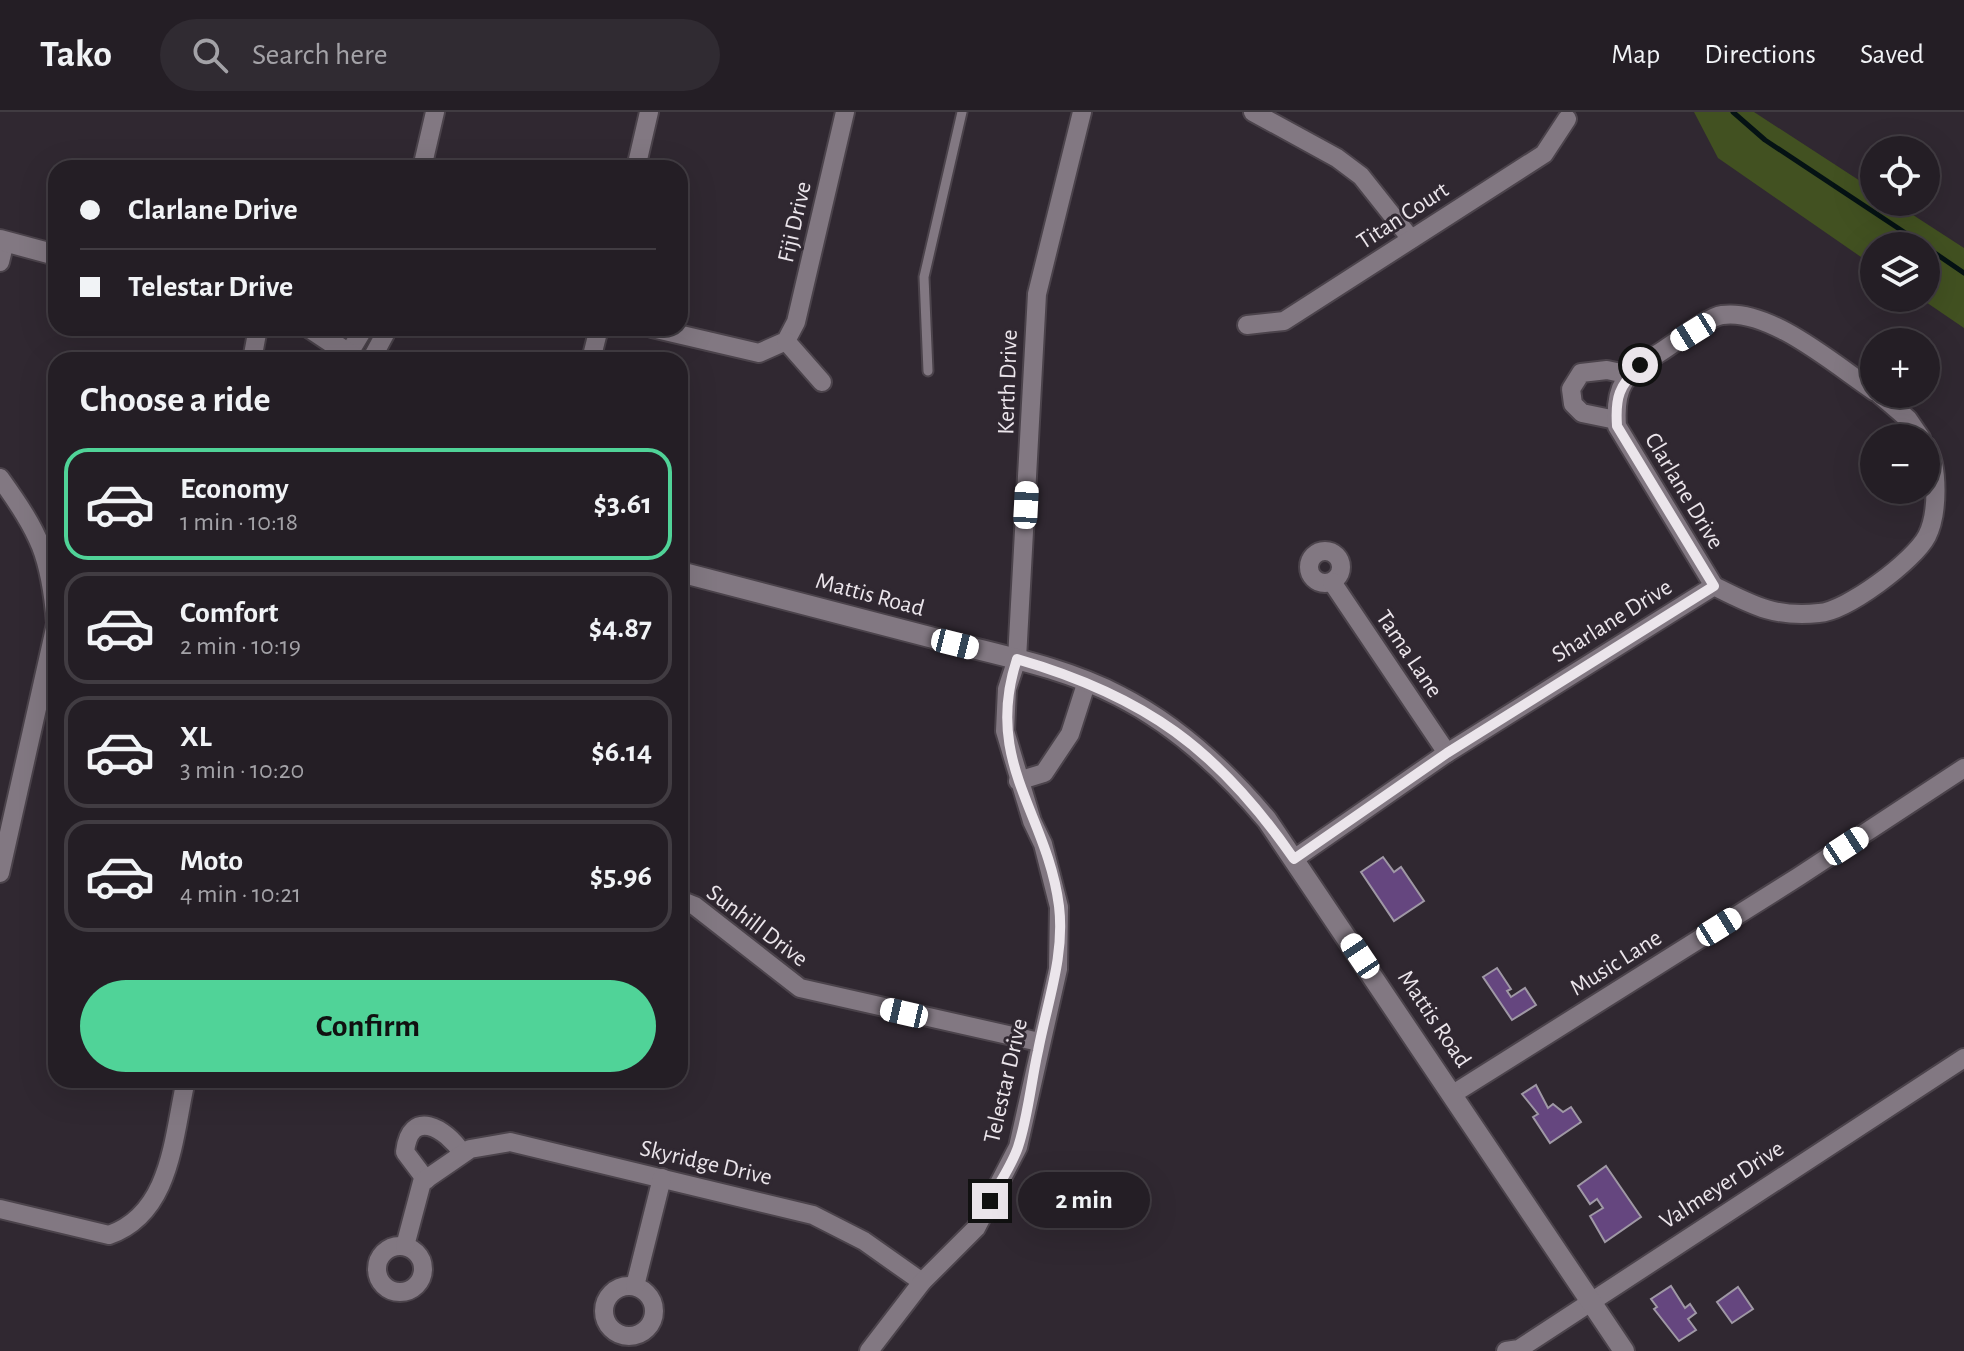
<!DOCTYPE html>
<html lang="en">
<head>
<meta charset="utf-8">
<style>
  :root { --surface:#241e25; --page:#302b32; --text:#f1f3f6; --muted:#a3a2a7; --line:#413c42; --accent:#50d398 }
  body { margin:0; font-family:"Alegreya Sans",sans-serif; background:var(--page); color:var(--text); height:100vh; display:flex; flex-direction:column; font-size:30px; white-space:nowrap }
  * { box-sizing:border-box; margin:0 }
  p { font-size:26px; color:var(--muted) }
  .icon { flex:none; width:44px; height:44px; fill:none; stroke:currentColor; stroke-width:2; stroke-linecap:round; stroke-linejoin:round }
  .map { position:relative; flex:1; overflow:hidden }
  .side { position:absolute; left:48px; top:240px; width:640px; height:736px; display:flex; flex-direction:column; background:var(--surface); border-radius:24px; box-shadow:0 8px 32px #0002,0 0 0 2px var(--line) }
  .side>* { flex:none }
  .guide { position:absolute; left:48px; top:48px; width:640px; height:176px; border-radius:24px; box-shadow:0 8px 32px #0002,0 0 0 2px var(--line); display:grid; align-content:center; height:176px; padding:0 32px; background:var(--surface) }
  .buttons { position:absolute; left:1860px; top:24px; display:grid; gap:16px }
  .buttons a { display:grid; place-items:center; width:80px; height:80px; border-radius:50%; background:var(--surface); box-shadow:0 8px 32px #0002,0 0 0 2px var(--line); font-size:40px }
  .end { position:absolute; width:36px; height:36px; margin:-18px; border:10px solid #ebe5eb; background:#111; box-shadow:0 0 0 4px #111 }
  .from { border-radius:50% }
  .bubble { position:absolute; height:56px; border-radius:28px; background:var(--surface); box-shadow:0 8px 32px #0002,0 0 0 2px var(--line); font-size:26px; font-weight:600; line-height:56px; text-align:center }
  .car { position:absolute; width:24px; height:48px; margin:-24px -12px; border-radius:10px; box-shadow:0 0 6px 2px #0007; background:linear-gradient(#fff 24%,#345 0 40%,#fff 0 76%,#345 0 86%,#fff 0) }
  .guide b { display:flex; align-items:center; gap:28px; height:76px; font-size:30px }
  .guide b+b { border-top:2px solid var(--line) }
  .guide i { width:20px; height:20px; background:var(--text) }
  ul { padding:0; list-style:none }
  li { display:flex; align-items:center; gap:24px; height:112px; margin:0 16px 12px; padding:0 16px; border:4px solid var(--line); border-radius:24px }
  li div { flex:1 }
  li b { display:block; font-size:30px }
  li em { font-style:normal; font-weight:600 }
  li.on { border-color:var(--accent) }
  li>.icon { width:72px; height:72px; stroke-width:1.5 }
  h2 { padding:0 32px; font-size:36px; line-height:96px }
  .button { display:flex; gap:16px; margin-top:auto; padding:16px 32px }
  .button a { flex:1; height:92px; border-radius:48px; background:var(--accent); color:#111; font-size:32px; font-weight:600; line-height:92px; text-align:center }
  header { display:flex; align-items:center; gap:48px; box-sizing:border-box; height:112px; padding:0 40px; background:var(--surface); border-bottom:2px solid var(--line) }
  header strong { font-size:38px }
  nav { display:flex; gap:44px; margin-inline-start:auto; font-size:28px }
  .search { width:560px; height:72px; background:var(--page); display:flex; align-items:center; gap:20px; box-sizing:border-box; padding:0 28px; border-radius:44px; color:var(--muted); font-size:30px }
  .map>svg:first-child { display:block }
  .green { fill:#425121 }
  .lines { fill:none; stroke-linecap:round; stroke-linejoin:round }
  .stream { stroke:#051214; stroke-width:5 }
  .building { fill:#65467f; stroke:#9f98a5; stroke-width:2 }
  .lane-casing { stroke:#4b434b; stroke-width:13 }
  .street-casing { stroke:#4b434b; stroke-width:22 }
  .secondary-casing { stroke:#4b434b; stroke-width:24 }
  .lane { stroke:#827882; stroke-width:9 }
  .street { stroke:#827882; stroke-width:18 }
  .secondary { stroke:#827882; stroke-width:20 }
  .route { stroke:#ebe5eb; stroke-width:10 }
  .labels { text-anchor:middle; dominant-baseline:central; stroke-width:6; stroke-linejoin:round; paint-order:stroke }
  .street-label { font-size:24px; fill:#ebe5eb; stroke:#302831 }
</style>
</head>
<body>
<header>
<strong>Tako</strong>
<div class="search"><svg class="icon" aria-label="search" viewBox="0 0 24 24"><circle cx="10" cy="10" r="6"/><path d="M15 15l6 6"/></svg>Search here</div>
<nav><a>Map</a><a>Directions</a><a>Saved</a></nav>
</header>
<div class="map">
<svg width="1964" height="1239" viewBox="0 0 1964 1239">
  <rect width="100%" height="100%" fill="#302831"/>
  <!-- green -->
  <path class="green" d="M1694,0h60l120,78v12h19l71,46v80l-44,-30h6v-52h-52v20l-156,-108z"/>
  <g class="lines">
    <!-- stream -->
    <g class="stream">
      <path d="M1733,0l32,28 160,106"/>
      <path d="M1926,135l38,26"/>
    </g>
  </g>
  <!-- building -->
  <g class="building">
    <path d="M1383,745l11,15 7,-5 23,34 -30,20 -33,-49z"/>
    <path d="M1497,856l14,21 -4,2 4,6 14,-9 11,17 -24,15 -29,-43z"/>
    <path d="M1536,973l12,23 5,-4 10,8 8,-5 10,15 -31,21 -17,-26 5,-3 -16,-20z"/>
    <path d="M1606,1054l35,51 -36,25 -15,-26 13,-8 -6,-9 -7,5 -12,-18z"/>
    <path d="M1671,1174l14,22 5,-4 6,9 -8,6 8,11 -17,11 -25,-32 3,-2 -6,-8z"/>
    <path d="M1738,1175l15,22 -21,14 -15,-21z"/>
  </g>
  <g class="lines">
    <defs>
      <path id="lane" d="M928,259l-4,-94 38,-165"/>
      <g id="street">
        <path d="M1253,0l84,46 24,18 50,63"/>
        <path d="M422,56l13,-56"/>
        <path d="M636,56l13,-56"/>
        <path d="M0,150l5,-21"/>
        <path d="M1247,213l37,-4 260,-167 23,-35"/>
        <path d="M652,216l107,25 27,-12 10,-19 49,-210"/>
        <path d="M786,229l36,41"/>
        <path d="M349,241l15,-25"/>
        <path d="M252,248l6,-32"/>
        <path d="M371,248l14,-26 -2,-6"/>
        <path d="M591,248l8,-32"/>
        <path d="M1879,282l29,25 13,19"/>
        <path d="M1616,308l-34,-7 -9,-9 -2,-15 10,-16 26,-3 23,5"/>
        <path d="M0,366c40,56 50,77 56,145"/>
        <circle cx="1325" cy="455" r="16"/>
        <path d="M1332,470l115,171"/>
        <path d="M1714,474l-97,-160c-3,-41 8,-52 42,-73 15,-9 48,-36 63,-38 48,-7 113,50 152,76"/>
        <path d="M1018,669l26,-8 26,-39 17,-53"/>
        <path d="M1294,747l153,-106 267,-167c38,19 61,32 105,27 28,-2 95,-52 108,-77 11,-22 12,-70 -1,-90"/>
        <path d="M0,761l56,-249"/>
        <path d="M680,788l15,6 105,82 239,54"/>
        <path d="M1453,982l345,-217 166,-109"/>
        <path d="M426,1068l-21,-28c5,-45 41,-24 57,1"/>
        <path d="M0,1097l109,26c63,-22 64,-99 77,-155"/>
        <circle cx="400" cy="1157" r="23"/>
        <path d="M405,1134l17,-64 48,-33 40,-7 303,73 51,26 58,41"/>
        <circle cx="629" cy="1199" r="25"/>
        <path d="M635,1174l27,-108"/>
        <path d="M869,1239l53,-69 54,-54 42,-81 40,-178 1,-62 -16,-63 -11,-23 -27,-90 2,-42 10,-30 20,-365 45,-182"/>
        <path d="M1506,1239l13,-2 445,-291"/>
      </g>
      <g id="secondary">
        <path d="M0,128l56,15"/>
        <path d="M310,216l48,32"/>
        <path d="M680,460c88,23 177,46 265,69 58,15 121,27 174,55 59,30 106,74 148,124l357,531"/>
      </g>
    </defs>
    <!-- lane casing -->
    <use href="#lane" class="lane-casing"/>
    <!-- street casing -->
    <use href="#street" class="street-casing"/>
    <!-- secondary casing -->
    <use href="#secondary" class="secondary-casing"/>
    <!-- lane -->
    <use href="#lane" class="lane"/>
    <!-- street -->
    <use href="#street" class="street"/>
    <!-- secondary -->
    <use href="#secondary" class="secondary"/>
  </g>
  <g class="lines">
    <!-- route -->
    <path class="route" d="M990,1089c9,-18 22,-36 28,-54 10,-30 13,-65 20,-96 9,-48 27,-95 21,-145 -12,-93 -76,-144 -42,-247 128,37 201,90 277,200l153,-106 267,-167 -97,-160c-2,-29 2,-40 23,-61"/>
  </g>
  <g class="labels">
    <!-- street labels -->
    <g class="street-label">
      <text transform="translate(1403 104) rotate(-33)">Titan Court</text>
      <text transform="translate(795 110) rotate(-77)">Fiji Drive</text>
      <text transform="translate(1008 270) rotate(-88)">Kerth Drive</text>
      <text transform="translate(1684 379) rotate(59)">Clarlane Drive</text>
      <text transform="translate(870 483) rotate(15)">Mattis Road</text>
      <text transform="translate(1612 509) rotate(-32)">Sharlane Drive</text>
      <text transform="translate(1409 542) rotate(56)">Tama Lane</text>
      <text transform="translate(757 814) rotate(37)">Sunhill Drive</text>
      <text transform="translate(1616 851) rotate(-32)">Music Lane</text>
      <text transform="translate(1434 907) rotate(56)">Mattis Road</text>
      <text transform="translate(1006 969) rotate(-77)">Telestar Drive</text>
      <text transform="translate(706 1051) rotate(13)">Skyridge Drive</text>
      <text transform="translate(1722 1073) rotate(-33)">Valmeyer Drive</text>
    </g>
  </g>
</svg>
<div class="buttons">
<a><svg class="icon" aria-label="locate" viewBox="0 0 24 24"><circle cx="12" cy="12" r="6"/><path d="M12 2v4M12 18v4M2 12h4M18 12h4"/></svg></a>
<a><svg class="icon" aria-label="layers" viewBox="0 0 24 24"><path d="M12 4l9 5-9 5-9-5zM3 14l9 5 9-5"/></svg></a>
<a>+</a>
<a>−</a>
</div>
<i class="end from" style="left:1640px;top:253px"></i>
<i class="end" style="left:990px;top:1089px"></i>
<div class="bubble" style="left:1018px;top:1060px;width:132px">2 min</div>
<i class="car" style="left:1693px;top:220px;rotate:238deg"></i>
<i class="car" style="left:1026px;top:393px;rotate:3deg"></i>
<i class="car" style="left:955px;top:532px;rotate:104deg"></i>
<i class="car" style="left:1846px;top:734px;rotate:57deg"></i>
<i class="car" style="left:1719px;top:815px;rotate:58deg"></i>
<i class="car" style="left:1360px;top:844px;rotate:326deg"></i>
<i class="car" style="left:904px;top:901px;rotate:283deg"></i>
<div class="guide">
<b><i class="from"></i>Clarlane Drive</b>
<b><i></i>Telestar Drive</b>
</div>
<section class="side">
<h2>Choose a ride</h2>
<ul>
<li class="on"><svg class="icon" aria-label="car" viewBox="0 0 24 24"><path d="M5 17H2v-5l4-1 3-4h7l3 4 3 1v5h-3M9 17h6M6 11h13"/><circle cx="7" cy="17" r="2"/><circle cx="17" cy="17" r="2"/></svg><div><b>Economy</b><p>1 min · 10:18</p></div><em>$3.61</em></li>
<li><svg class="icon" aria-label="car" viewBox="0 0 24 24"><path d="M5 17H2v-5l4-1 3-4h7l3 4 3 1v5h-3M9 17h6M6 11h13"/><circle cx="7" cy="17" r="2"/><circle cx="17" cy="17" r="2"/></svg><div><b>Comfort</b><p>2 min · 10:19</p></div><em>$4.87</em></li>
<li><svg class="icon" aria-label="car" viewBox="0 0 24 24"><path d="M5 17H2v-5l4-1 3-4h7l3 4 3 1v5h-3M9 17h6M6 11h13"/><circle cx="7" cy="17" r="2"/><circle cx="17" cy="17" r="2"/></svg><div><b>XL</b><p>3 min · 10:20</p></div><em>$6.14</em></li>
<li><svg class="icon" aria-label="car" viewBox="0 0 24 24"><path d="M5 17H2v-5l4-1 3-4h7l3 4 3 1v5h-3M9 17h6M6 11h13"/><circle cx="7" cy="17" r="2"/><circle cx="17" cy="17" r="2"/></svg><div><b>Moto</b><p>4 min · 10:21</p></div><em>$5.96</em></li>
</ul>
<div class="button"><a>Confirm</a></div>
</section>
</div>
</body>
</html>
